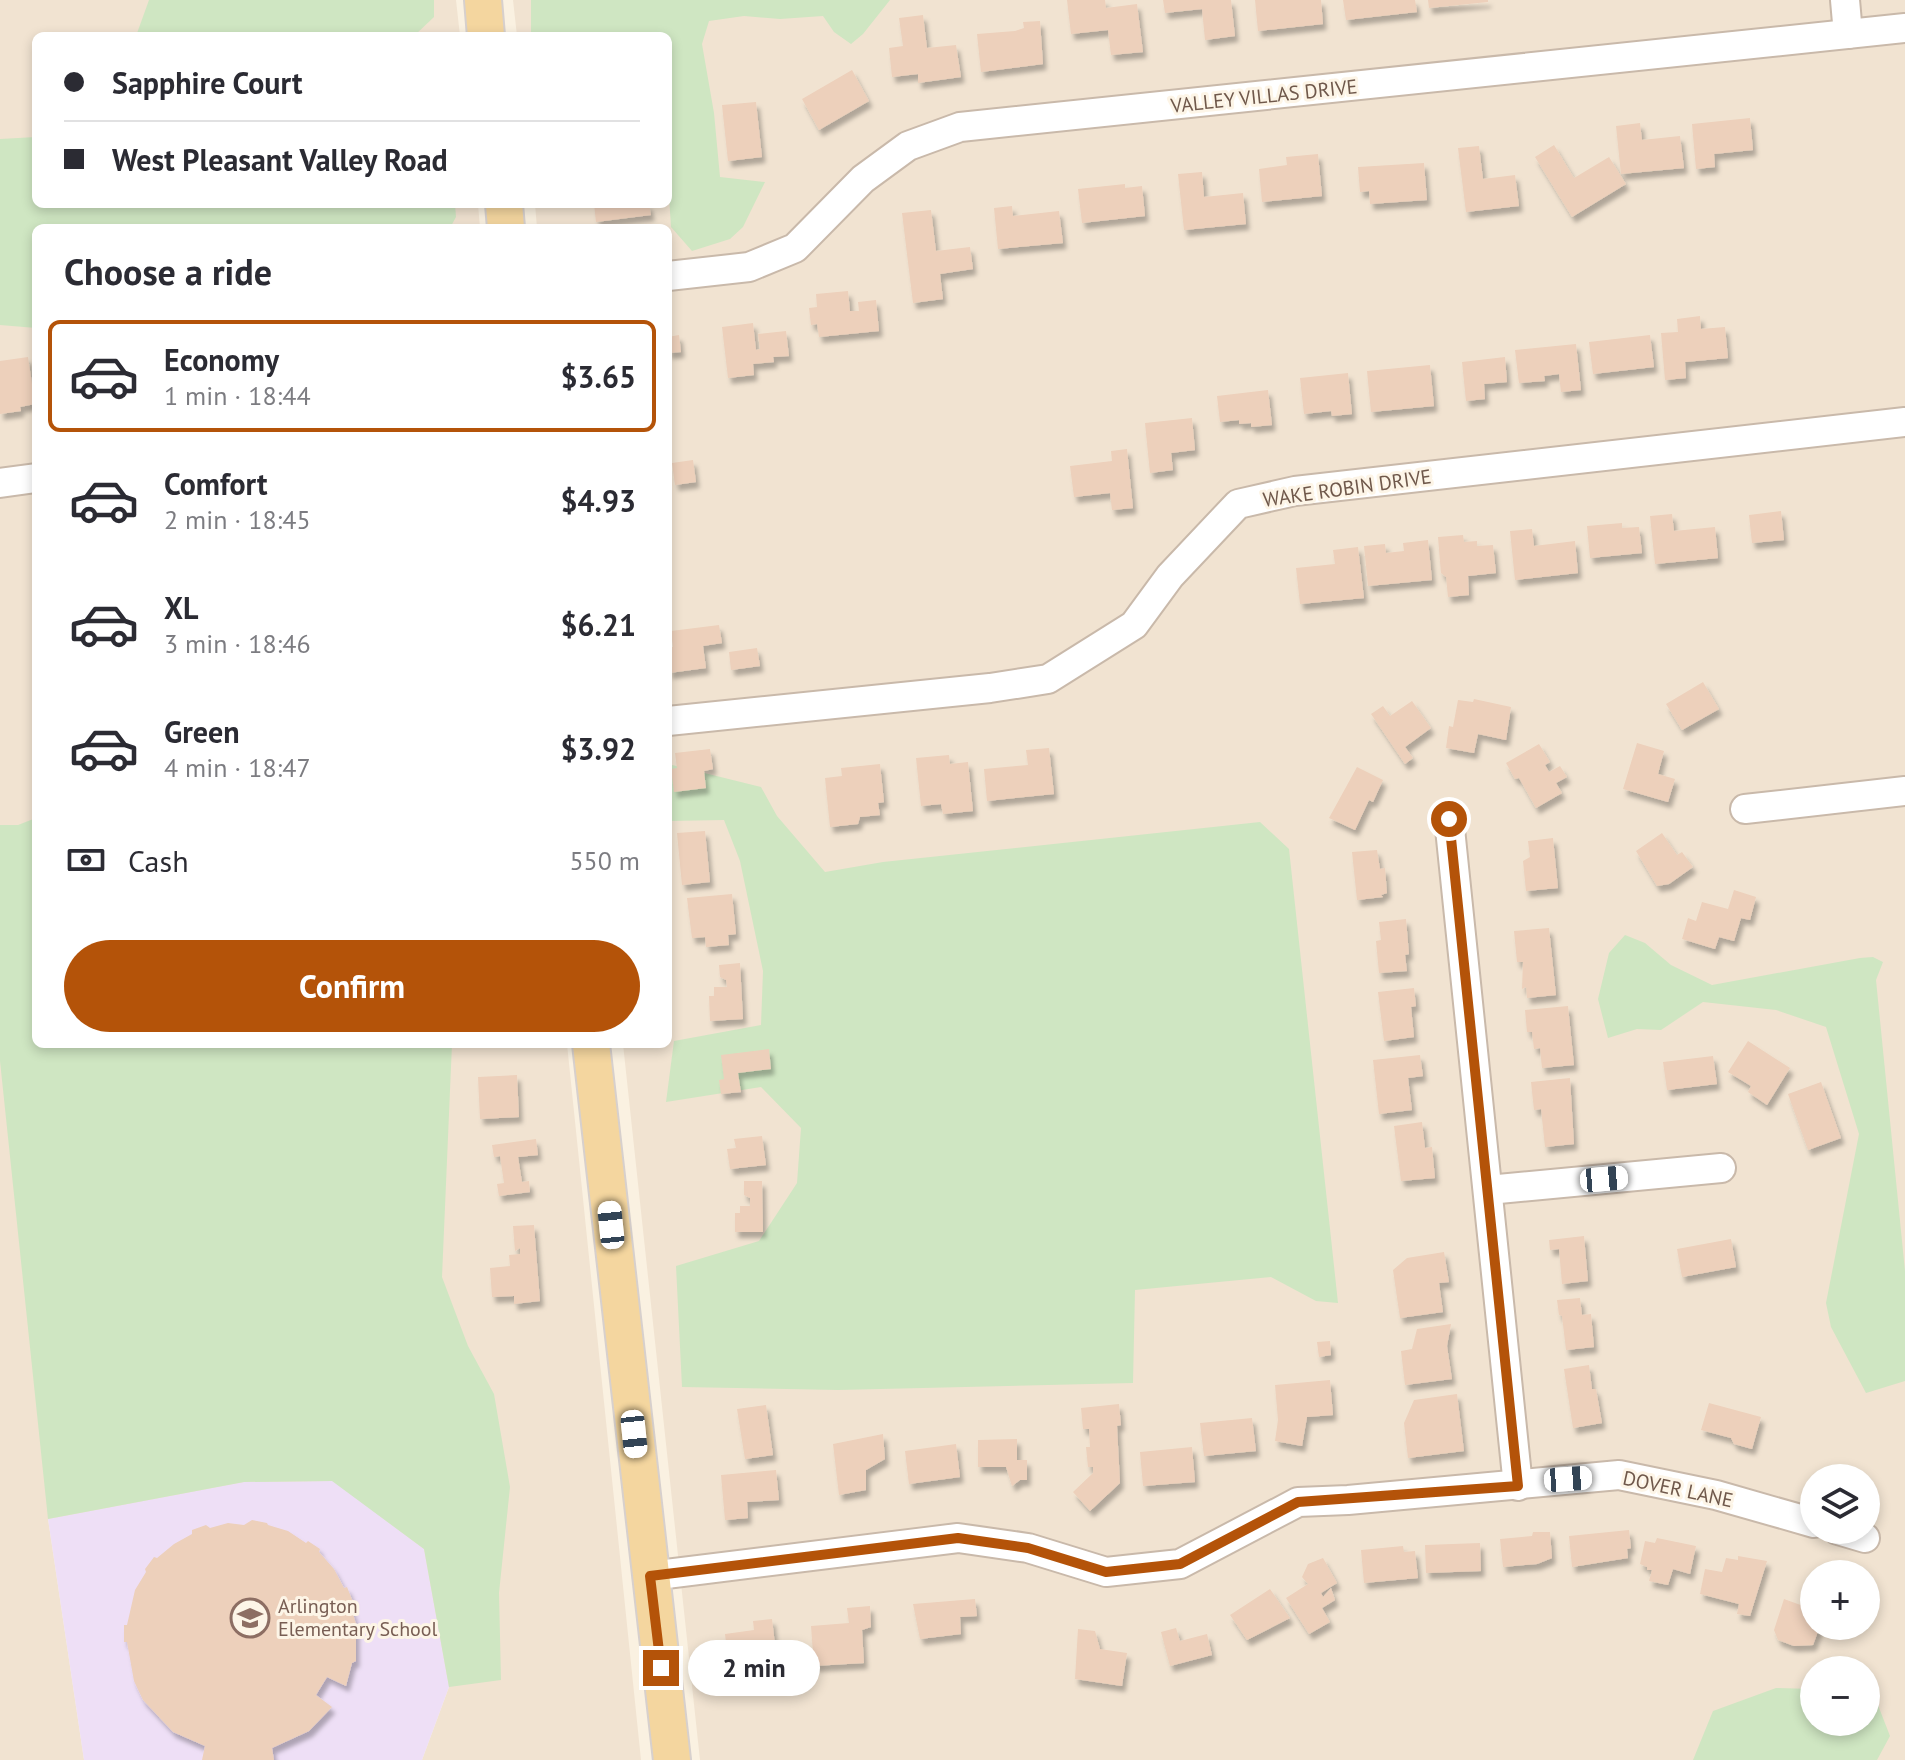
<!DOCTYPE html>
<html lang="en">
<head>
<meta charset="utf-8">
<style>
  :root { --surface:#fff; --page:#f7f7f7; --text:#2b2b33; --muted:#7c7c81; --line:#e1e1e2; --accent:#b45309 }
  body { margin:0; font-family:"PT Sans",sans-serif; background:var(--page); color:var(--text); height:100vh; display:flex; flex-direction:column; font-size:30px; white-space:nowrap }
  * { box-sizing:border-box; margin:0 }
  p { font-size:26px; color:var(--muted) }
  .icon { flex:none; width:44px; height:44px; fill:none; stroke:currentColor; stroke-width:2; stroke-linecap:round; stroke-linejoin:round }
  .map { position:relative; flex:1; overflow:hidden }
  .details { position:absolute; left:32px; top:224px; width:640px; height:824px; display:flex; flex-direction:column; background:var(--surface); border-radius:12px; box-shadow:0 4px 12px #0003 }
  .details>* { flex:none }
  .banner { position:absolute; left:32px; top:32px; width:640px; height:176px; border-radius:12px; box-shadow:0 4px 12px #0003; display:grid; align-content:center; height:176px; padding:0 32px; background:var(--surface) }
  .controls { position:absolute; left:1800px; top:1464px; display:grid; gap:16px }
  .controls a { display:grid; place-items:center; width:80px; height:80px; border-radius:50%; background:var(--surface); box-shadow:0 4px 12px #0003; font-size:40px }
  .end { position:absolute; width:36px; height:36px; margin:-18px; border:10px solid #b45309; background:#fff; box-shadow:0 0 0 4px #fff }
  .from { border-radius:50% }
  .bubble { position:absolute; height:56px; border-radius:28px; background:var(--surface); box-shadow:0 4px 12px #0003; font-size:26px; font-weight:600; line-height:56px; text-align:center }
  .car { position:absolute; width:24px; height:48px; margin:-24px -12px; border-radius:10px; box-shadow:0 0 6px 2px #0007; background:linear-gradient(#fff 24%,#345 0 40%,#fff 0 76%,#345 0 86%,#fff 0) }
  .banner b { display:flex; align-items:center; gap:28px; height:76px; font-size:30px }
  .banner b+b { border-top:2px solid var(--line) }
  .banner i { width:20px; height:20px; background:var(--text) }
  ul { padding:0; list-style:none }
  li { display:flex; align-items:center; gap:24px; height:112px; margin:0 16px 12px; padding:0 16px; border:4px solid transparent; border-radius:12px }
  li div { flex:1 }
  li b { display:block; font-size:30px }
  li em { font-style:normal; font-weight:600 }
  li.active { border-color:var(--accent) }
  li>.icon { width:72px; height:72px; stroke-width:1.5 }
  h2 { padding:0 32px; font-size:36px; line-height:96px }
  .pay { display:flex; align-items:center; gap:20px; height:88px; padding:0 32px; font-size:30px }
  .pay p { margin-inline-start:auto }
  .button { display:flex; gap:16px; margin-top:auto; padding:16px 32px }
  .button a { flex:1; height:92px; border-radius:48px; background:var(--accent); color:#fff; font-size:32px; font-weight:600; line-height:92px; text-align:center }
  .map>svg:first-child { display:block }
  .residential { fill:#f1e3d1; fill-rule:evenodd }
  .education { fill:#eedff6 }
  .green { fill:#cfe6c2 }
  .building { fill:#edd0bb; filter:url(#shadow) }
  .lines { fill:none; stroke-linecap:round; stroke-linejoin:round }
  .minor-casing { stroke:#c9b9aa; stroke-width:32 }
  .major-casing { stroke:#d7d0cd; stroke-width:40 }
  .minor { stroke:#fff; stroke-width:28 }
  .major { stroke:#f4d69f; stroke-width:36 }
  .route { stroke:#b45309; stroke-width:10 }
  .labels { text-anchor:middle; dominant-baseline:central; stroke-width:6; stroke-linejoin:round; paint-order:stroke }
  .street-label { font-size:20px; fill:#6f584b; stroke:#fdf5e7 }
  .education-label { font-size:20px; fill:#785e54; stroke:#fdf5e7; text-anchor:start }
</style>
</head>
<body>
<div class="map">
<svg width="1905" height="1760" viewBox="0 0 1905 1760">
  <defs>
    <filter id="shadow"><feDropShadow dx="3.5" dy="6" stdDeviation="2" flood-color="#0004"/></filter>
  </defs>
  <rect width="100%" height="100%" fill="#faf1e1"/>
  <!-- residential -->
  <g class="residential">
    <path d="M0,0h456l4,36h-424v168h442l2,24h-444v816h531l74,716h-219l27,-73 -401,-168 36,241h-84z"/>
    <path d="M513,0h1392v1760h-1205l-77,-716h45v-816h-131l-2,-24h133v-168h-151zM1814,1478h52v52h-52zM1814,1574h52v52h-52zM1814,1670h52v52h-52z"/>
  </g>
  <!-- education -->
  <path class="education" d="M333,1481l91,68 25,138 -27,73h-338l-36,-241 196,-37z"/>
  <!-- green -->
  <g class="green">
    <path d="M149,0h285v17l-20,19h-278z"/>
    <path d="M531,0h359l-27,34 -12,10 -17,-12 -11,-16 -43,3 -36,-3 -35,5 -7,23 12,69 6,64 45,5 -22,45 -13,12 -38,12 -21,-24 -3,-47v-144h-137z"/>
    <path d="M36,137v67h419l1,13 -6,11h-414v100l-36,-3v-186z"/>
    <path d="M668,764l93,23 16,29 48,56 58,-10 377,-40 29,27 49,454 -22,-2 -45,-24 -136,13 -2,93 -295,7 -156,-3 -6,-121 83,-25 38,-58 4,-55 -40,-41 -95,15 8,-61 87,-16 2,-54 -23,-110 -16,-41 -56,1z"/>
    <path d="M36,818v226h416l-10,233 26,69 26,48 16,93 -11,106 2,87 -52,7 -25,-138 -92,-68 -88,1 -196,37 -48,-458v-236h18z"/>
    <path d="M1625,935l20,8 26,22 41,20 148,-27 13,-1 10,5 -7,18 29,291v110l-39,12 -35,-66 -5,-24 33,-169 -33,-107 -50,-17 -73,-8 -42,28 -24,-1 -29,9 -10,-39 11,-46z"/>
    <path d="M1776,1688l38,1v33h52v-25l10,3 14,36 -13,24h-184l20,-49z"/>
  </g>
  <!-- building -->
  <g class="building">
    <path d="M1067,0h38l1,8 31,-4 6,48 -32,3 -3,-25 -37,4z"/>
    <path d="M1163,0h68l4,36 -30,4 -3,-31 -37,4z"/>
    <path d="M1255,0h66l2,24 -65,7z"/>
    <path d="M1343,0h72l2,12 -71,8z"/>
    <path d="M1428,0h60v2l-59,6z"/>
    <path d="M923,15l4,33 29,-3 5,32 -43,6v-9l-26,3 -3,-29 14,-2 -4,-28z"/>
    <path d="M1040,21l3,43 -62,8 -4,-38 38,-3 9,-3 -1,-6z"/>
    <path d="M852,70l17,31 -50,29 -17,-31z"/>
    <path d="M756,102l6,55 -34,4 -6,-56z"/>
    <path d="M1750,118l3,32 -39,4 1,13 -19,2 -4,-45z"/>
    <path d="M1640,123l2,17 38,-4 4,32 -63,6 -5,-48z"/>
    <path d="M1554,145l20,33 35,-21 17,27 -54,33 -37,-60z"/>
    <path d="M1479,146l4,33 32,-4 4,31 -53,6 -8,-64z"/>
    <path d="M1318,154l4,42 -60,6 -3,-33 28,-4 -1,-8z"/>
    <path d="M1424,163l3,37 -57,4 -1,-13 -9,1 -2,-25z"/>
    <path d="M1202,172l2,25 39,-4 3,31 -62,6 -6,-56z"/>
    <path d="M1125,184v4l17,-2 3,30 -63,7 -4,-34z"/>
    <path d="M594,204h55l2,11 -55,7z"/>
    <path d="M1012,206l1,10 46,-5 4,32 -65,6 -4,-41z"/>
    <path d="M931,210l5,41 34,-4 3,22 -33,5 3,25 -30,4 -11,-90z"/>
    <path d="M848,291l2,20h9l-1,-9 18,-2 3,31 -60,6 -2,-13 -6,1 -2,-17 8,-1 -1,-13z"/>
    <path d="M1700,316l1,13 24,-2 3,31 -43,4 1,16 -21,2 -4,-47 17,-1 -1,-13z"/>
    <path d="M753,323l3,27 4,-1 -2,-15 28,-3 3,25 -16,1 1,5 -21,2 1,11 -26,3 -6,-51z"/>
    <path d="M679,335l2,17 -13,1v-16z"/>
    <path d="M1650,335l4,32 -61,7 -4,-32z"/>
    <path d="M1576,344l5,46 -20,2 -2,-18 -15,2 1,5 -26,2 -4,-33z"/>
    <path d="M28,357l7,47 -15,3 1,4 -21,3v-53z"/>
    <path d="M1505,357l2,25 -23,2 1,15 -19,2 -4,-39z"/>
    <path d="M1430,365l4,41 -63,6 -4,-41z"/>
    <path d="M1348,373l4,41 -20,2 -1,-5 -27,3 -4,-36z"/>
    <path d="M1268,390l4,35 -21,2v-4l-12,1v-4l-19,2 -3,-26z"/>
    <path d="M1192,418l3,32 -24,3 2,17 -23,3 -5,-50z"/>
    <path d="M1127,449l6,59 -21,2 -2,-17 -36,4 -4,-31 42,-5 -1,-10z"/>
    <path d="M693,460l3,22 -21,3 -3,-22z"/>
    <path d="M1781,511l3,29 -32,3 -3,-28z"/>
    <path d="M1672,514l2,17 41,-4 3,31 -63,6 -5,-48z"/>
    <path d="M1622,523v5l17,-1 3,26 -52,5 -3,-32z"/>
    <path d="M1532,529l2,17 41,-5 3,32 -63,7 -5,-49z"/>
    <path d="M1463,535l1,7 13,-1v5l16,-1 3,28 -28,3 1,19 -21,2 -2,-20 -5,-4 -3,-36z"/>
    <path d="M1428,540l4,40 -64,6 -4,-40 21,-2 1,9 18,-2 -1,-8z"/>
    <path d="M1358,547l6,51 -64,6 -4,-36 39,-4 -2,-14z"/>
    <path d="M719,625l3,18 -19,3 3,22 -37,5 -1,-26h5l-2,-16z"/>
    <path d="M757,648l3,18 -29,4 -2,-18z"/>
    <path d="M1703,682l16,27 -37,21 -16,-26z"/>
    <path d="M1474,699l37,8 -5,33 -28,-6 -4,19 -28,-5 3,-22 4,1 5,-27 15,2z"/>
    <path d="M1412,701l19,27 -26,19 8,11 -8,6 -34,-50 12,-8 7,10z"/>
    <path d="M1637,743l27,8 -6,23 17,5 -7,23 -45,-13z"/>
    <path d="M1539,744l11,18 -5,3 4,7 11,-6 7,11 -11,6 6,10 -26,15 -17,-30 -4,1 -9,-16z"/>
    <path d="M1049,748l5,46 -67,7 -3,-32 44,-4 -2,-15z"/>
    <path d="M710,749l3,20 -9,2 2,17 -32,4 -3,-23 6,-1 -2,-15z"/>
    <path d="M949,755l1,9 18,-2 5,49 -30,3 -2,-10 -20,2 -5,-48z"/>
    <path d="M880,764l4,38 -6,1 2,12 -20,2 -2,7 -28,3 -5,-49 17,-2 -1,-8z"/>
    <path d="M1357,767l26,13 -10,22 -4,-2 -14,30 -26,-12z"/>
    <path d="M705,831l5,51 -28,3 -5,-52z"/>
    <path d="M1662,833l15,22 5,-3 11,15 -24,17 -12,2 -21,-35z"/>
    <path d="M1553,838l5,50 -32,3 -3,-30 7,-4 -2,-16z"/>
    <path d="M1377,850l3,19 5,-1 2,25 -6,2 2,2 -26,3 -5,-48z"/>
    <path d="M1734,890l22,7 -6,23 -9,-2 -7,23 -15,-4 -4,12 -33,-10 6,-21 8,3 6,-19 26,7z"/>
    <path d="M732,894l4,40 -8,1 1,10 -23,2 -1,-10 -13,1 -5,-40z"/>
    <path d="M1406,919l3,35 -4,1 2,16 -28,2 -3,-32 5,-1 -2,-18z"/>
    <path d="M1549,928l7,67 -29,3 -1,-11 -4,2 1,-27h-6l-3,-31z"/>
    <path d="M740,963l3,56 -33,2 -1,-25h5v-9h13l-1,-7 -6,-3 -1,-12z"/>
    <path d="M1414,988l2,18 -5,1 3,30 -30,4 -6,-49z"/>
    <path d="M1568,1006l6,59 -32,3 -2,-20 -6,1 -2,-17h-5l-2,-22z"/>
    <path d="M1748,1041l42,27 -23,37 -19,-13 3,-6 -23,-14z"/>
    <path d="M769,1049l2,20 -33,4 3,19 -20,2 -2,-14 5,-1 -3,-24z"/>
    <path d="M1420,1055l3,21 -15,2 4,32 -33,4 -6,-54z"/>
    <path d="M1713,1056l4,28 -50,6 -4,-28z"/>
    <path d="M517,1075l2,42 -39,2 -2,-42z"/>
    <path d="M1570,1078l4,66 -29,3 -4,-38 -7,1 -3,-28z"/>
    <path d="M1821,1082l20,56 -33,12 -20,-56z"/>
    <path d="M1422,1122l3,26 7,-1 3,31 -34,3 -7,-55z"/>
    <path d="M762,1136l4,29 -36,4 -3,-20 9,-1 -2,-9z"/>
    <path d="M536,1139l2,16 -20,2 4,25 7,-1 1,11 -31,4 -2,-12 7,-1 -4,-27 -6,1 -2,-12z"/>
    <path d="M744,1181h18l1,51h-28v-19h5v-7h10v-8l-6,-3z"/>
    <path d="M534,1225l6,76 -26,3v-8l-22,1 -2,-29 20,-2 -1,-11 11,-1v-6l-5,3 -2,-25z"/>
    <path d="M1584,1236l4,45 -26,3 -3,-35 -9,1 -1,-10z"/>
    <path d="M1731,1239l5,28 -54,10 -5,-28z"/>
    <path d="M1444,1252l5,30 -10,1 4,29 -43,6 -7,-48 14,-12z"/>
    <path d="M1580,1298l2,17 9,-1 3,33 -28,3 -4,-34 -3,-1 -2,-15z"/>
    <path d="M1451,1324l-4,22 5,33 -47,6 -4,-34 11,-2 5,-20z"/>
    <path d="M1330,1341l1,14 -12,2 -2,-15z"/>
    <path d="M1589,1365l3,24h4l6,34 -29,5 -9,-59z"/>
    <path d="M1330,1380l3,35 -26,2 -5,29 -27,-5 3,-21 -3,-35z"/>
    <path d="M1457,1394l7,57 -56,7 -4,-35 10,-23z"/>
    <path d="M1709,1403l52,14 -9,32 -18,-5 -3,-6 -30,-8z"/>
    <path d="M1119,1404l2,21 -4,1 3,57 -30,28 -17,-19 20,-19v-6h-5l-2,-20h4l-1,-18h-6l-2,-21z"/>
    <path d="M766,1405l7,50 -28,4 -8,-50z"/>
    <path d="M1252,1418l4,33 -52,5 -4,-33z"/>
    <path d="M883,1434l2,25 -19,11v20l-27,5 -6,-51z"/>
    <path d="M1017,1439v21h10v20h-7l-8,6 -6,-19h-28v-27z"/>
    <path d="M956,1444l4,33 -51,7 -4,-33z"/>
    <path d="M1192,1447l3,35 -52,4 -3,-34z"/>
    <path d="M776,1470l3,30 -32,2 1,16 -23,2 -4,-45z"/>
    <path d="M252,1520l15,3 1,2 20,6 18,12 2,-2 12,8 -1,3 15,17 10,19 3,-1 6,15 -3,2 6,20v37l-4,2 -6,23 -19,-9 -11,18 16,12 -23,24 -37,17 2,12h-72l3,-14 -32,-14 -30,-32 -9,-19 -7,-39h-3v-17h3l8,-35 11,-18 -1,-3 9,-12 3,1 17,-14 18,-10v-4l14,-5 4,3 18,-5 16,2z"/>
    <path d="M1629,1530l2,18 -4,1 1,9 -56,9 -3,-31z"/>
    <path d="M1533,1532h17l2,26 -15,6 -34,3 -3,-28 32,-3z"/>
    <path d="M1657,1538l39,8 -6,28 -17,-5 -5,16 -19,-4 3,-11h-5v-3l-7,-3 5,-23 10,2z"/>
    <path d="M1480,1543l1,28 -55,2 -1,-28z"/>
    <path d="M1403,1546l1,6 11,-1 3,27 -54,5 -3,-33z"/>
    <path d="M1738,1556l29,5 -17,55 -13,-2 2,-10 -39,-10 5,-25 17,3 4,-14 12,2z"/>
    <path d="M1323,1558l14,25 -16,10 2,4 8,-9 4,12 -13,8 8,14 -21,12 -23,-36 22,-14 -6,-7 6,-13z"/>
    <path d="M1270,1589l20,29 -43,22 -17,-25z"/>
    <path d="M1811,1595l3,1v30h6l-7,19 -19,1 -16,-6 -4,-10 10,-31 22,8z"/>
    <path d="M975,1599l2,17 -17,1 1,17 -41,5 -7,-35z"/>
    <path d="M870,1606l1,21 -9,3 2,33 -50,3 -3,-40 38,-3 -2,-15z"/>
    <path d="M772,1619l4,34 -48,6 -3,-25 29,-4 -1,-9z"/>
    <path d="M1176,1628l4,13 27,-7 5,21 -42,11 -9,-34z"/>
    <path d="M1078,1629l17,2 5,18 27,4 -5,33 -47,-7z"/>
  </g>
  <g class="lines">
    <defs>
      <g id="minor">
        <path d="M1845,0l3,34"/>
        <path d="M668,276l81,-9 46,-19 68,-69 45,-33 52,-19 945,-99"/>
        <path d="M0,483l36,-5"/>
        <path d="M668,721l322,-33 58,-9 86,-54 36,-49 68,-72 57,-13 610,-69"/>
        <path d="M1745,809l160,-18"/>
        <path d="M1449,819l69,667"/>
        <path d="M1488,1190l233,-22"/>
        <path d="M1838,1530l27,8"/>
        <path d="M650,1576l308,-38 70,10 78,24 74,-8 118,-62 50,-2 271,-25 97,20 98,28"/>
      </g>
      <g id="major">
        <path d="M483,0l3,36"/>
        <path d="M504,204l2,24"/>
        <path d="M591,1044l81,716"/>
      </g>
    </defs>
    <!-- minor casing -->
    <use href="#minor" class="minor-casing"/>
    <!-- major casing -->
    <use href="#major" class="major-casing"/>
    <!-- minor -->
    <use href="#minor" class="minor"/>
    <!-- major -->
    <use href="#major" class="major"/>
  </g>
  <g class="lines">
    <!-- route -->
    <path class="route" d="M661,1668l-11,-92 308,-38 70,10 78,24 74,-8 118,-62 220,-16 -69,-667"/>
  </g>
  <!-- icons -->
  <defs>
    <symbol id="school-ring" viewBox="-11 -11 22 22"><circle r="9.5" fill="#fdf5e7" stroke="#8d6e63" stroke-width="1.5"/><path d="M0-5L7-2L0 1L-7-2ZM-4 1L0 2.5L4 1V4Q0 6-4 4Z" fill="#8d6e63"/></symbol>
  </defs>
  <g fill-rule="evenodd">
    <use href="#school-ring" x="228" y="1596" width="44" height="44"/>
  </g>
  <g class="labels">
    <!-- street labels -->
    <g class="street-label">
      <text transform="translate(1264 96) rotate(-6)">VALLEY VILLAS DRIVE</text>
      <text transform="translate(1347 488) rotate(-8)">WAKE ROBIN DRIVE</text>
      <text transform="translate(1678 1489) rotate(12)">DOVER LANE</text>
    </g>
    <!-- education labels -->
    <g class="education-label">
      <text x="278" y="1606">Arlington<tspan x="278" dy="23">Elementary School</tspan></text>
    </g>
  </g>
</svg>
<div class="controls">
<a><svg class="icon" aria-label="layers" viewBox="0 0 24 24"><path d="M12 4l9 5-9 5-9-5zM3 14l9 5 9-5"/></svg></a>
<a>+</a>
<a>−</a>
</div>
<i class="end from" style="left:1449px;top:819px"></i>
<i class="end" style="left:661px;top:1668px"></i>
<div class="bubble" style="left:688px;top:1640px;width:132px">2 min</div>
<i class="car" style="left:1604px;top:1179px;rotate:85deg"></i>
<i class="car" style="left:611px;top:1225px;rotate:354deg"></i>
<i class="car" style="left:634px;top:1434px;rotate:174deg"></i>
<i class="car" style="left:1568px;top:1479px;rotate:86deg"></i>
<div class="banner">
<b><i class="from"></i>Sapphire Court</b>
<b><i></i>West Pleasant Valley Road</b>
</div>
<section class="details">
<h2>Choose a ride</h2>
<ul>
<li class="active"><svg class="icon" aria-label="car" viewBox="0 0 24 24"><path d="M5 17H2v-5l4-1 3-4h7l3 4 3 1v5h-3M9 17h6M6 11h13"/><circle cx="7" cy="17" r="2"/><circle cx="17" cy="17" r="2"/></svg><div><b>Economy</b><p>1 min · 18:44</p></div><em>$3.65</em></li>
<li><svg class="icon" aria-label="car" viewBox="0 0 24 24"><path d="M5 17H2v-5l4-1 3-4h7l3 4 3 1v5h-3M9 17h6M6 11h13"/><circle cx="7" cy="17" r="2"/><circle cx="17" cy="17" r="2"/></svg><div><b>Comfort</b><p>2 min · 18:45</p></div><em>$4.93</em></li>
<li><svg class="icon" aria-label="car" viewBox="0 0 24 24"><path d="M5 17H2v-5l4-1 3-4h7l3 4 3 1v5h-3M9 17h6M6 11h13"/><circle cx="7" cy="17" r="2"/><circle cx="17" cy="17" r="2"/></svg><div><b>XL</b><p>3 min · 18:46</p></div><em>$6.21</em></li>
<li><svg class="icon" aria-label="car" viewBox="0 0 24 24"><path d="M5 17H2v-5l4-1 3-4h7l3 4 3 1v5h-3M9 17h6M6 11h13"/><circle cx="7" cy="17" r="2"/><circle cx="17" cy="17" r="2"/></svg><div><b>Green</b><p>4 min · 18:47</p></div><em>$3.92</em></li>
</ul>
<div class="pay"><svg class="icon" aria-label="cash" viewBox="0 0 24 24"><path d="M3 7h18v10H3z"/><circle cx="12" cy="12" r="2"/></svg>Cash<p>550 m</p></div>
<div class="button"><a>Confirm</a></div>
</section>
</div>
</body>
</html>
